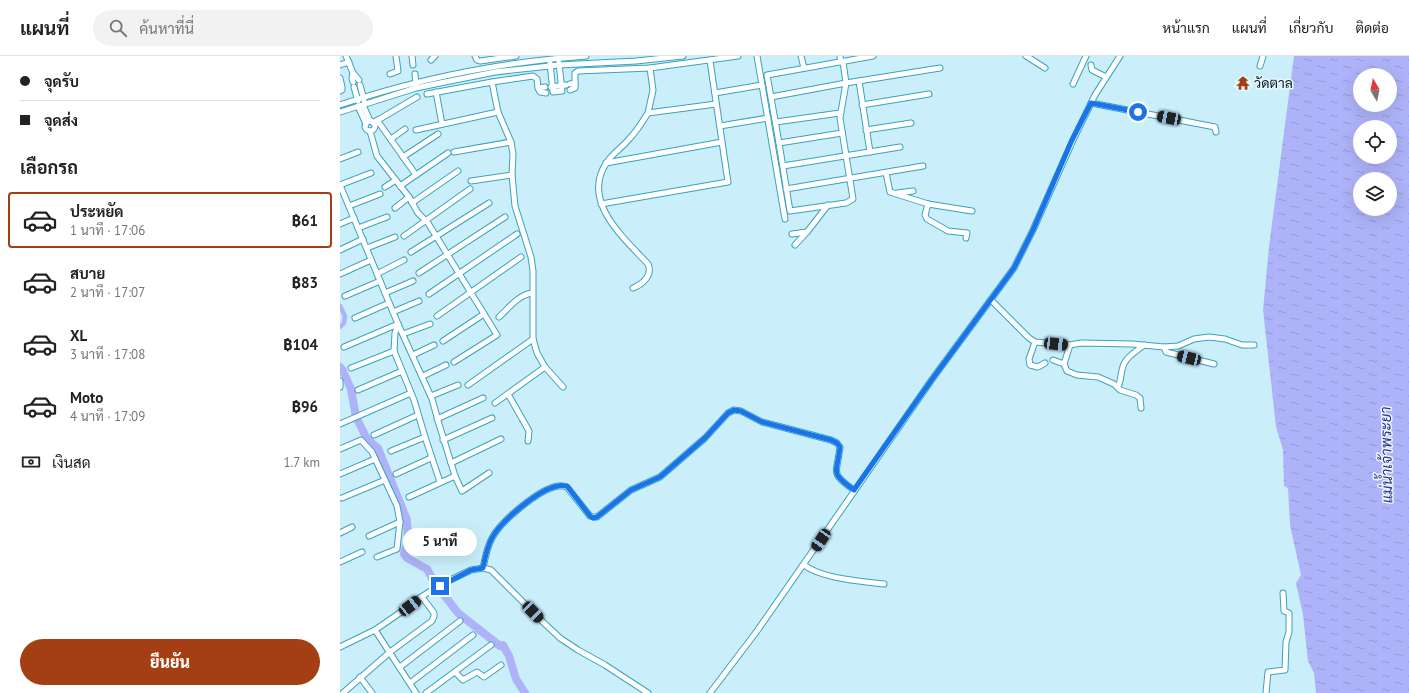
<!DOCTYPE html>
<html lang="th">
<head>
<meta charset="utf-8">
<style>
  :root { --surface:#fff; --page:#f2f2f2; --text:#222; --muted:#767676; --line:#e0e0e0; --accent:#a43f13 }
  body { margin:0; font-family:"PT Sans",Sarabun,sans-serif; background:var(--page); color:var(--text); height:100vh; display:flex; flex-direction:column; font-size:15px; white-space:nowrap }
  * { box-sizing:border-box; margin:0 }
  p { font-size:13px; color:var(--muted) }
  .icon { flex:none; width:22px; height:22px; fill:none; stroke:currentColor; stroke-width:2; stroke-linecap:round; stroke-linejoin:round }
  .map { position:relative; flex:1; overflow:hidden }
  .side { display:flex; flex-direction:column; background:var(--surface); width:340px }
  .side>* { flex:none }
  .banner { display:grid; align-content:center; height:88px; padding:0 20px; background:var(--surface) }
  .needle { width:26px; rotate:350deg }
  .tools { position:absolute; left:1013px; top:12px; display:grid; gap:8px }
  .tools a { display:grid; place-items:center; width:44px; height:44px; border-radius:50%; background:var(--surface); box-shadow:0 4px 16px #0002; font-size:20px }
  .end { position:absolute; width:18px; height:18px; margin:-9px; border:5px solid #1a73e8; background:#fff; box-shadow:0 0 0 2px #fff }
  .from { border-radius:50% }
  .bubble { position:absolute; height:28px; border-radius:14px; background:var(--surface); box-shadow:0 4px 16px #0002; font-size:13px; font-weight:800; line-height:28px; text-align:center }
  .car { position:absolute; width:12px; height:24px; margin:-12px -6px; border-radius:5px; box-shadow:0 0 3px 1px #0007; background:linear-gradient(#222 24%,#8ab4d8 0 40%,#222 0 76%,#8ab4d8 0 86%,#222 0) }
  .banner b { display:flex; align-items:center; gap:14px; height:38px; font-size:15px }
  .banner b+b { border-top:1px solid var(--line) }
  .banner i { width:10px; height:10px; background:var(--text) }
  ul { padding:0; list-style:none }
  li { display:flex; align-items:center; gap:12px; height:56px; margin:0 8px 6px; padding:0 12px; border:2px solid transparent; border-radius:4px }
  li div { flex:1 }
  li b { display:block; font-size:15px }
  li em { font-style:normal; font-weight:800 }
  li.current { border-color:var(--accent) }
  li>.icon { width:36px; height:36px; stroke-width:1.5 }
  h2 { padding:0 20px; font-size:18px; line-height:48px }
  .pay { display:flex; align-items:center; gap:10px; height:44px; padding:0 20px; font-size:15px }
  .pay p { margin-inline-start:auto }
  .action { display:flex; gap:8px; margin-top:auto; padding:8px 20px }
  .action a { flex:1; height:46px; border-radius:24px; background:var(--accent); color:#fff; font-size:16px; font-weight:800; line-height:46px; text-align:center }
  header { display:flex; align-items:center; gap:24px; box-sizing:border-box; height:56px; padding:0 20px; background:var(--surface); border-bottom:1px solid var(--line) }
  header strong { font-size:19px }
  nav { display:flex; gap:22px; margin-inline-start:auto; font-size:14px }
  .search { width:280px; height:36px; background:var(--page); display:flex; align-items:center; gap:10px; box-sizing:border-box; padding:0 14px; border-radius:22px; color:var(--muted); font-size:15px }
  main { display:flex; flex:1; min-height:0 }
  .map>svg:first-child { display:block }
  .water { fill:url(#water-ripples); fill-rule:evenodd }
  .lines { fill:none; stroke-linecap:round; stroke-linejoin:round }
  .canal { stroke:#aeb3f9; stroke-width:4.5 }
  .river { stroke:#aeb3f9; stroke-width:8 }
  .minor-casing { stroke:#39a2c0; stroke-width:7 }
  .minor { stroke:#fff; stroke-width:5 }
  .route { stroke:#1a73e8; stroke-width:5 }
  .labels { text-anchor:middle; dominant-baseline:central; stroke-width:3; stroke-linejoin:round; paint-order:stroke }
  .poi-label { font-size:14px; fill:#001a22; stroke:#e7f9ff; text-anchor:start }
  .water-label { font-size:15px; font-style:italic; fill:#362c8d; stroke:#e7f9ff }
</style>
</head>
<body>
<header>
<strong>แผนที่</strong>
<div class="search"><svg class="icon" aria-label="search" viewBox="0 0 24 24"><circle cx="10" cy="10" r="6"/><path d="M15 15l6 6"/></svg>ค้นหาที่นี่</div>
<nav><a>หน้าแรก</a><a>แผนที่</a><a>เกี่ยวกับ</a><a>ติดต่อ</a></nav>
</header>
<main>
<section class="side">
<div class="banner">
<b><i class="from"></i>จุดรับ</b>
<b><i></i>จุดส่ง</b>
</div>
<h2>เลือกรถ</h2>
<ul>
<li class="current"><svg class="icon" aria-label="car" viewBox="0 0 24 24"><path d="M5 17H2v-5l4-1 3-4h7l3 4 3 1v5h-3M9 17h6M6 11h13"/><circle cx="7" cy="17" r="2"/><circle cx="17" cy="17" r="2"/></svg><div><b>ประหยัด</b><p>1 นาที · 17:06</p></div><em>฿61</em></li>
<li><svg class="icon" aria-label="car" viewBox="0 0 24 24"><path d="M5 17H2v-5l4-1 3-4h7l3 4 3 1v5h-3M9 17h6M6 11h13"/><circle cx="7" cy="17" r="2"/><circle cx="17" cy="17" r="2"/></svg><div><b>สบาย</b><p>2 นาที · 17:07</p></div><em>฿83</em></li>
<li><svg class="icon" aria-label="car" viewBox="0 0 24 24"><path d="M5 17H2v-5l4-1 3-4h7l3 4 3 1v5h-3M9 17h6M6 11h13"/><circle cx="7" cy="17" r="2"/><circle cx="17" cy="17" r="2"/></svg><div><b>XL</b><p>3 นาที · 17:08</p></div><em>฿104</em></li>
<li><svg class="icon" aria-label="car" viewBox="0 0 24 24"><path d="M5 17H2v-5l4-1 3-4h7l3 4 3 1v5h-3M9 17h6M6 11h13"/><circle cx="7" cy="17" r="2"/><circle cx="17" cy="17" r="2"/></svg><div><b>Moto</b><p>4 นาที · 17:09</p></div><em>฿96</em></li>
</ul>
<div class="pay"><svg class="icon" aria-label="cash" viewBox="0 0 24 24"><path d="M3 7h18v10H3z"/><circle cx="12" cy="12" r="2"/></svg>เงินสด<p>1.7 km</p></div>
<div class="action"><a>ยืนยัน</a></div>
</section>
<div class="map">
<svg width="1069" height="637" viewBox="0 0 1069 637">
  <defs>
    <pattern id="water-ripples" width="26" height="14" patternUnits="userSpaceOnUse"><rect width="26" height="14" fill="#aeb3f9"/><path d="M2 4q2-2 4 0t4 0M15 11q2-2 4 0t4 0" fill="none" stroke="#9499d5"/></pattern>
  </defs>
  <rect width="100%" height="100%" fill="#caeffb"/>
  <!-- water -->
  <path class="water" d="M954,0h115v637h-93l-2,-20 -6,-12 -5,-46 -7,-32 5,-8 -11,-50 -2,-37 -4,-2 -1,-36 -7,-23 -13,-117 6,-63zM1020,19h30v30h-30zM1020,71h30v30h-30zM1020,123h30v30h-30z"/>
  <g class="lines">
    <!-- canal -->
    <path class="canal" d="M0,250l5,10 -1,7 -4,4"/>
    <!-- river -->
    <path class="river" d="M0,311l3,4 8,18 5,28 11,22 11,9 29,72 1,19 -4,15 3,4 20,11 7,13 24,31 42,33 3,-1 6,11 7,23 9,14"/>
    <defs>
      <g id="minor">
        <path d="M6,0l7,17 6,7"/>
        <path d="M72,0l1,9"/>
        <path d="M135,0l2,4 3,1 36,-5"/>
        <path d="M417,0l28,163"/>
        <path d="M461,0l3,12"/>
        <path d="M500,0l1,6"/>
        <path d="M686,0l19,12"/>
        <path d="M91,4l4,-4"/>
        <path d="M503,6l3,21 94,-15"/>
        <path d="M210,7l3,29 9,-1 -3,-28"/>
        <path d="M0,9l9,-3"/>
        <path d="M751,9l1,5 14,7"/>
        <path d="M920,10l3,-10"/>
        <path d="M310,12l3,22 -5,23 68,-9"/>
        <path d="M50,18l8,-3 -2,-15"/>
        <path d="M75,18l1,11"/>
        <path d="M0,22l2,9v3l-2,1"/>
        <path d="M519,25l11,71"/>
        <path d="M13,26l-1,-4 1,-5"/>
        <path d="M235,27v-10l3,-2 72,-3 88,-12"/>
        <path d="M230,28l5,-1v5l-5,2"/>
        <path d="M733,28l13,-28"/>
        <path d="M20,29l4,15"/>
        <path d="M14,31l4,14"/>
        <path d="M205,31l-7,1 2,4 6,1"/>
        <path d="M211,31l15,-2"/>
        <path d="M198,32l-1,-9 -4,-3 -41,6 6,30 13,30 2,12 -1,21 3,31 16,51 2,14v68l4,14 8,14 18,20"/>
        <path d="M96,36l6,32"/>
        <path d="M375,37l47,-8"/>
        <path d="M87,38l65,-12"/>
        <path d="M431,41l75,-14 -6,35 13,81 -7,4 -56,8 -11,-68"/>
        <path d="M751,47l124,24 1,5"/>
        <path d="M0,49c80,-27 162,-43 246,-49"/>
        <path d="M23,49l7,16"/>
        <path d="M522,49l67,-11"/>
        <path d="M18,50l8,18"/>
        <path d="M0,56l76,-24 29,-6 50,-10 64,-7 77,-4 47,-5"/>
        <path d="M37,64l39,55"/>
        <circle cx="30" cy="70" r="5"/>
        <path d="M436,66l64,-9"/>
        <path d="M33,67l44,-26"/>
        <path d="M380,70l48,-8"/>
        <path d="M76,74l82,-18"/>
        <path d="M526,74l45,-7"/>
        <path d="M30,75l7,25 32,41 9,16 10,10 69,112 -43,27"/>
        <path d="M502,77l-63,10 -12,-68 106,-19"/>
        <path d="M51,83l14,-10"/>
        <path d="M114,96l57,-10"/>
        <path d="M63,101l35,-23"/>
        <path d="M0,103l18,-7"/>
        <path d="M266,107l116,-21"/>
        <path d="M443,110l117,-19"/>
        <path d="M546,117l4,19 38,12 44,7"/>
        <path d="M131,125l41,-6"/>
        <path d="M0,129l58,139 34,75 7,25 16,52 7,15 27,-18"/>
        <path d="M0,129l31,-12"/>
        <path d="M60,130l48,-33"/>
        <path d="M45,131l11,-7"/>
        <path d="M446,133l137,-23"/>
        <path d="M557,137l16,-2"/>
        <path d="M72,147l46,-32"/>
        <path d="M261,148l127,-22 -18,-121"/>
        <path d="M588,148l-3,11 2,4 21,12 19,2 -1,5"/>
        <path d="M9,150l31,-12"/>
        <path d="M55,152l14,-11"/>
        <path d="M0,168l14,-6"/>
        <path d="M18,172l29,-11"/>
        <path d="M452,178l15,-2"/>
        <path d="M64,180l66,-47"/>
        <path d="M455,189l12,-13 21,-27"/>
        <path d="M27,192l28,-11"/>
        <path d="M0,194l23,-11"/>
        <path d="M71,196l78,-49"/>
        <path d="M79,217l86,-56"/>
        <path d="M0,218l31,-14"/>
        <path d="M37,218l27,-14"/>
        <path d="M293,232c10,-4 20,-13 15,-24 -24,-26 -68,-63 -41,-102 6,-9 16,-15 23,-24 7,-7 13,-17 18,-25"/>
        <path d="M45,237l28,-12"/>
        <path d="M89,238l88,-60"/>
        <path d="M5,240l35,-15"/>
        <path d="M651,244l38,38 6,4 35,3 11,-2 51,1 32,3 14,-1 16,-7 15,-2 16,2 17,6h12"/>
        <path d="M53,256l26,-11"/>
        <path d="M97,260l84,-59"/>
        <path d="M159,261c10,-9 19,-22 33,-24"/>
        <path d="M15,262l34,-15"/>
        <path d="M58,268l-3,9 -1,18 20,49 11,37 15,45"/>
        <path d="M63,278l27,-10"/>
        <path d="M103,285l41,-27"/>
        <path d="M695,286l-6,17 1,6 8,2 7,-4"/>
        <path d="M4,291l54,-23"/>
        <path d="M824,291l2,5 48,12"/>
        <path d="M73,299l21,-10"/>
        <path d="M713,304l11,4 6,-19"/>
        <path d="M724,308l3,7 10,4 21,2 16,7 6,6 16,5 4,3 1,10"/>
        <path d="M11,312l43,-17"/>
        <path d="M83,320l23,-11"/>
        <path d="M0,325v6"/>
        <path d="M128,329l65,-46"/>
        <path d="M778,331c4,-8 2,-17 7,-25 4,-7 13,-12 19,-17"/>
        <path d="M18,334l44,-19"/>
        <path d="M168,338l21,37 -1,10"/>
        <path d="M91,340l27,-11"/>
        <path d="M155,347l50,-36"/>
        <path d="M97,363l46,-21"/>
        <path d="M0,368l71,-31"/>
        <path d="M34,379l44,-20"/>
        <path d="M103,384l49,-22"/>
        <path d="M0,393l21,-9 11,12 25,54 3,16 -3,27 -20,8"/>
        <path d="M51,395l34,-14"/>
        <path d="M111,407l50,-24"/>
        <path d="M0,418l35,-15"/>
        <path d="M56,418l35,-16"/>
        <path d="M69,441l46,-21"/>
        <path d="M2,442l43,-18"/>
        <path d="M0,477l12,-6"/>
        <path d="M29,480l31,-14"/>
        <path d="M0,506l22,-10"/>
        <path d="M464,509c19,14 56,16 80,19"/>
        <path d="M143,512c2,-10 4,-21 9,-30 9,-17 47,-49 66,-52 3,-1 6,0 9,1l23,29 3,1h4l34,-27 29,-13 45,-39 23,-25 6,-3 7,1 21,11 69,18 6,3 3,4c-3,27 -11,25 14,43"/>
        <path d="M35,574l41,63"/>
        <path d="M0,591l35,-17 26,-18 17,-13 22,-14 31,-15 12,-2 8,2 53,53 16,15 18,12 27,15 43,28"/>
        <path d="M60,611l60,-46"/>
        <path d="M115,616l8,8 14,-8 7,5 17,-12"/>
        <path d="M20,621l12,16"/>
        <path d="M70,627l63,-48"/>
        <path d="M3,637l47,-41 42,-31 2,-5v-3l-12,-16"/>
        <path d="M86,637l65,-48"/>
        <path d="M370,637l47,-62 176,-253 81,-110 19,-38 40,-90 22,-45 25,-39"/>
        <path d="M926,637l2,-21 17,-2 1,-28 3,-10v-19l-5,-2 -1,-18"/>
      </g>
    </defs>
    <!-- minor casing -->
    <use href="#minor" class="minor-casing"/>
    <!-- minor -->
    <use href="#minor" class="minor"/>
  </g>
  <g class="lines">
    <!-- route -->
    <path class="route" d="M100,530l31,-16 12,-2c2,-11 4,-21 9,-30 9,-17 47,-49 66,-52 3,-1 6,0 9,0l23,30 3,2 4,-1 34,-27 29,-13 45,-39 23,-25 6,-3 7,1 21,11 69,18 6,3 3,4c-3,27 -11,25 14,43l79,-112 81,-110 19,-38 39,-90 19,-37 47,9"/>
  </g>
  <!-- icons -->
  <defs>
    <symbol id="temple-bare" viewBox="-9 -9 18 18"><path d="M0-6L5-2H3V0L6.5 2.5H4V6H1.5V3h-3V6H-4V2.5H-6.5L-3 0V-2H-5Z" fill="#a43f13" stroke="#e7f9ff" stroke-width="2.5" paint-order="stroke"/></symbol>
  </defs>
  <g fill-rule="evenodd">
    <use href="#temple-bare" x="893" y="17" width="20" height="20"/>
  </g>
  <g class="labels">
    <!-- poi labels -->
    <g class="poi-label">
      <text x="914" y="27">วัดตาล</text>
    </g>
    <!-- water labels -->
    <g class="water-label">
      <text transform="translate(1046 399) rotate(-91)">แม่น้ำเจ้าพระยา</text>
    </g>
  </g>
</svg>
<div class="tools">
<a><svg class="needle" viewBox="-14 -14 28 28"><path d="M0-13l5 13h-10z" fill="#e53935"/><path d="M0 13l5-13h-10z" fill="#767676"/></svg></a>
<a><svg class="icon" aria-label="locate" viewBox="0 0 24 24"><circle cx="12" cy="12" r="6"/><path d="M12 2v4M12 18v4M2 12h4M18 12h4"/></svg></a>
<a><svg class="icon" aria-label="layers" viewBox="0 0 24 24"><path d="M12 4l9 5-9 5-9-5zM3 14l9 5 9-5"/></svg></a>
</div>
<i class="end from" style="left:798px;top:56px"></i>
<i class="end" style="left:100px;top:530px"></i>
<div class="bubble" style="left:63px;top:472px;width:74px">5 นาที</div>
<i class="car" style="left:829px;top:62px;rotate:281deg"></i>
<i class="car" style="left:716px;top:288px;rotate:96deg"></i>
<i class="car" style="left:849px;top:302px;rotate:283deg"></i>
<i class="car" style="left:481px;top:484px;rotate:214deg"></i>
<i class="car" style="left:70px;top:550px;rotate:52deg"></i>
<i class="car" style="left:193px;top:556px;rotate:136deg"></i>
</div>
</main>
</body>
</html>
